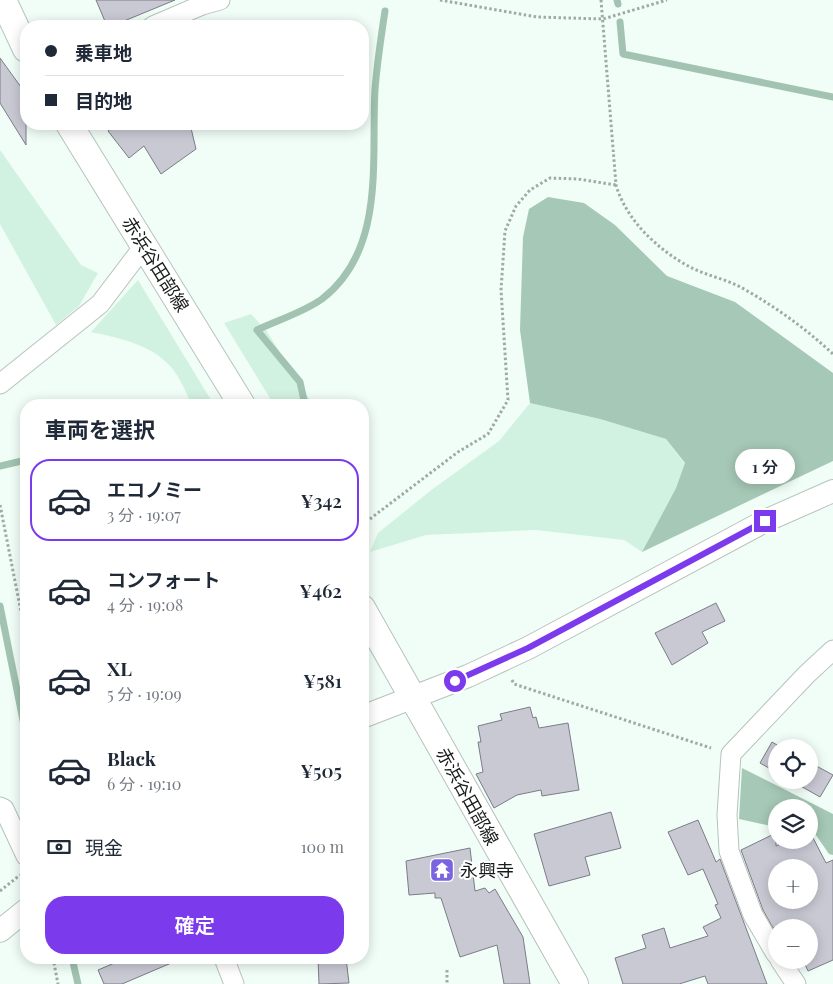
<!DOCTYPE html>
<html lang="ja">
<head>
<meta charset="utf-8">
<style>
  :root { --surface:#fff; --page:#f6f6f7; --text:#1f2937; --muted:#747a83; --line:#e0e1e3; --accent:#7c3aed }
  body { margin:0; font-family:"Playfair Display","Noto Sans JP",serif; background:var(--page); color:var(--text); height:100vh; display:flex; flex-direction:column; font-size:19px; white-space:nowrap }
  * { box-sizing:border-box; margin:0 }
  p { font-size:16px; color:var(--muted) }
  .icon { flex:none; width:28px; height:28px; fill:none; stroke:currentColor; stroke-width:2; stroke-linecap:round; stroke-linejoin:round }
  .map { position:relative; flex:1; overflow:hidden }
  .drawer { position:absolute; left:20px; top:399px; width:349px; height:565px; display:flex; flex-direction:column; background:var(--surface); border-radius:20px; box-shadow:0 2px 12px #0003 }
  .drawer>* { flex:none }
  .banner { position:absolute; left:20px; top:20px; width:349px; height:110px; border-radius:20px; box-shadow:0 2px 12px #0003; display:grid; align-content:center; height:110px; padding:0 25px; background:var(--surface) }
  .fabs { position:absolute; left:768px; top:739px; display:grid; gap:10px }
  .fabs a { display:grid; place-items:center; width:50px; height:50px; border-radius:50%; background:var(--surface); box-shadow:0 2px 12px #0003; font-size:25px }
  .end { position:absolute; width:22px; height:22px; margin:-11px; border:6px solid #7c3aed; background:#fff; box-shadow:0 0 0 2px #fff }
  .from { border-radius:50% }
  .bubble { position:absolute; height:35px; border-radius:18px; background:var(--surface); box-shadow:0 2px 12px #0003; font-size:16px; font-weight:600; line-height:35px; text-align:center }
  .banner b { display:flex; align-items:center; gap:18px; height:48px; font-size:19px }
  .banner b+b { border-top:1px solid var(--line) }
  .banner i { width:12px; height:12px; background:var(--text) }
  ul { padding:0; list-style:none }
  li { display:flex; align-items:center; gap:15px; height:82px; margin:0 10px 8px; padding:0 15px; border:2px solid transparent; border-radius:20px }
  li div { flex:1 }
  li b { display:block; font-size:19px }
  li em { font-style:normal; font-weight:600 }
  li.selected { border-color:var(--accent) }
  li>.icon { width:45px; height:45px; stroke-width:1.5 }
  h2 { padding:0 25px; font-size:22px; line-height:60px }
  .pay { display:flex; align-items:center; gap:12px; height:55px; padding:0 25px; font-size:19px }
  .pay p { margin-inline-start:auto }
  .button { display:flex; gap:10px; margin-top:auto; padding:10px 25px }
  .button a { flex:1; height:58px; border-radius:20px; background:var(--accent); color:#fff; font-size:20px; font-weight:600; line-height:58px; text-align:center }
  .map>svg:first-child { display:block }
  .green { fill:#d2f2e1 }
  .forest { fill:#a6c8b6 }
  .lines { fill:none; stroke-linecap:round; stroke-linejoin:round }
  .stream { stroke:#a2c3b1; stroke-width:7 }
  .building { fill:#c9c9d4; stroke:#7c7c86; fill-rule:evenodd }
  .minor-casing { stroke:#b7c3bc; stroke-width:21 }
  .tertiary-casing { stroke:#b7c3bc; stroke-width:24 }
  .secondary-casing { stroke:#b7c3bc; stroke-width:28 }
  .path { stroke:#a0a9a4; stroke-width:3; stroke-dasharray:2.5 2.5; stroke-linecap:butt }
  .minor { stroke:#fff; stroke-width:19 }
  .tertiary { stroke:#fff; stroke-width:22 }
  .secondary { stroke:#fff; stroke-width:26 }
  .route { stroke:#7c3aed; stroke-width:6 }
  .labels { text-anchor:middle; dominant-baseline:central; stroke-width:4; stroke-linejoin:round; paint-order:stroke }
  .street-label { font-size:18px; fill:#171b19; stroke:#fff }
  .poi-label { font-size:18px; fill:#171b19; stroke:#fff; text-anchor:start }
</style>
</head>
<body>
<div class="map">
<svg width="833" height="984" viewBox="0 0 833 984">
  <rect width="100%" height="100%" fill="#f1fef7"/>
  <!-- green -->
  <g class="green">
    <path d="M0,150l81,115 17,8 -19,33 -23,19 -56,-101z"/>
    <path d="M138,280l76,125h-22c-6,-12 -12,-28 -21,-38 -20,-23 -52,-29 -80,-35z"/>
    <path d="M251,314l15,16 47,75h-39l-50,-82z"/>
    <path d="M530,403l70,16 66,20 19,25 -9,24 -34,64 -18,-12 -89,-10 -109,5 -56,17 8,-19 52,-42 69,-50z"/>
  </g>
  <!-- forest -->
  <g class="forest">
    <path d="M548,197l36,6 31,22 52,51 68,26 98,71v88l-191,91 34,-64 9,-25 -19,-24 -66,-20 -70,-16 -10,-73 3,-93 6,-28z"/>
    <path d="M742,768l91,46v41l-4,-1 -20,-29v-17h-33v19l-37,-8z"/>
  </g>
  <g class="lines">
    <!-- stream -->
    <g class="stream">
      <path d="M617,0l1,4"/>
      <path d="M620,22l3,32 210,43"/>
      <path d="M305,405l-5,-23 -43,-52c21,-10 47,-18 65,-31 64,-49 49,-139 53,-209 2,-26 6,-53 10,-79"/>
      <path d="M0,466l26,-6"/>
      <path d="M0,606l26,129"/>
      <path d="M72,958l6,26"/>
    </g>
  </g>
  <!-- building -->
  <g class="building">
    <path d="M96,0h79l-63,26h-5z"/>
    <path d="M0,58l26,36v51l-26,-42z"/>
    <path d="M117,124h73l6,25 -35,25 -17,-28 -15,12 -21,-27z"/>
    <path d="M716,603l9,18 -23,11 6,11 -36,22 -17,-32z"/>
    <path d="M530,707l3,11 3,-1 3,11 29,-5 11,67 -37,6 -1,-6 -24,5 -23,13 -18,-34 7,-2 -5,-30h3l-3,-16 24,-6 -2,-6z"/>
    <path d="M772,742l10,6h-6v24l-16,-9z"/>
    <path d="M809,762l24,13 -13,22 -30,-17h19z"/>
    <path d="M611,812l10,36 -36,9 5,18 -41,11 -15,-52z"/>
    <path d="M698,820l18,42 4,-3 47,125h-59l-3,-8 -26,8h-56l-8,-26 31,-10 -4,-13 22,-7 6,20 38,-12 -5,-9 18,-9 -6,-13 3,-1 -15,-35 -15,6 -20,-43z"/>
    <path d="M809,830l17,33 7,-3v100l-25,11 -5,-11h6v-32h-36l-10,-18 -22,-60 35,-17v13l12,-6h21zM776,868h33v32h-33z"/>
    <path d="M470,848l5,43 10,-3 4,5 6,-4 28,48 7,47h-26l-7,-39 -37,12 -19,-59h-6v-5l-26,2 -3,-34z"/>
    <path d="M126,958h57l-61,26h-18l-6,-14z"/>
    <path d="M318,958h28l3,25 -30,1z"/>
  </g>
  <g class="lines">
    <defs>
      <g id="minor">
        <path d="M153,26l49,-21 18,-5"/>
        <path d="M0,384l100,-80 44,-58"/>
        <path d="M0,807l4,2 22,47"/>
        <path d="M776,954l-23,-39 -24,-64 -2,-36 4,-61 76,-80 26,-24"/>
        <path d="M224,958l10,26"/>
        <path d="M780,960l16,24"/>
      </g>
      <g id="tertiary">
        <path d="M362,717l106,-41 60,-28 237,-127 68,-30"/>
        <path d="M0,931l26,-21"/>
      </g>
      <g id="secondary">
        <path d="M3,0l23,49"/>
        <path d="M69,124l173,281"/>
        <path d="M362,608l213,376"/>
      </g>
    </defs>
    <!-- minor casing -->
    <use href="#minor" class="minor-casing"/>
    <!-- tertiary casing -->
    <use href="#tertiary" class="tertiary-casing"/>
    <!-- secondary casing -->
    <use href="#secondary" class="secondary-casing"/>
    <!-- path -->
    <g class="path">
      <path d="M440,0l97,17 66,2 64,-19"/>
      <path d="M601,0l15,185c10,35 42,65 74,82 17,9 37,12 54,22 33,19 61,39 89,65"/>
      <path d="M0,505l26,132"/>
      <path d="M362,525l96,-73 30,-18 20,-34 -7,-110 4,-59 11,-25 14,-16 20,-12 28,1 38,6"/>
      <path d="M512,680l2,4 197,64"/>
      <path d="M0,891l20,-16"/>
      <path d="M53,958l5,26"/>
      <path d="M447,970v14"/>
    </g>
    <!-- minor -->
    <use href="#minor" class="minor"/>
    <!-- tertiary -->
    <use href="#tertiary" class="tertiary"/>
    <!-- secondary -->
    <use href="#secondary" class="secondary"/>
  </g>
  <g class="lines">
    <!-- route -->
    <path class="route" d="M455,681l73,-33 237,-127"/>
  </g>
  <!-- icons -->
  <defs>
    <symbol id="temple-square" viewBox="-11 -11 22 22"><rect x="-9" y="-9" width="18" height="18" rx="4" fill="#7a64df" stroke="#fff"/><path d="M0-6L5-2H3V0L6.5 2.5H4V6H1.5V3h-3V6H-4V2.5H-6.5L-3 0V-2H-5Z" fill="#fff"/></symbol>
  </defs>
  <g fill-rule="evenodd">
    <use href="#temple-square" x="428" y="856" width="28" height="28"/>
  </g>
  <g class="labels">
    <!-- street labels -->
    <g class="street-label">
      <text transform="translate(156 264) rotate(58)">赤浜谷田部線</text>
      <text transform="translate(468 796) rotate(61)">赤浜谷田部線</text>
    </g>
    <!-- poi labels -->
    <g class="poi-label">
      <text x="460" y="870">永興寺</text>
    </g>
  </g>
</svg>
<div class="fabs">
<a><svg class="icon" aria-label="locate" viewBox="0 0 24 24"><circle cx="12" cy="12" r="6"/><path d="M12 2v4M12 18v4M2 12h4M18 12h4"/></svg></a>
<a><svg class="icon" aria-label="layers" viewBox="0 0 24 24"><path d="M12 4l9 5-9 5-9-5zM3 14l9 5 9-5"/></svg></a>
<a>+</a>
<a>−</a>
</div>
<i class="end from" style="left:455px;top:681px"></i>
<i class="end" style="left:765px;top:521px"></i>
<div class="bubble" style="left:735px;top:449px;width:60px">1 分</div>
<div class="banner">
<b><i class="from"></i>乗車地</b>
<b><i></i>目的地</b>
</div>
<section class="drawer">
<h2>車両を選択</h2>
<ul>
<li class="selected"><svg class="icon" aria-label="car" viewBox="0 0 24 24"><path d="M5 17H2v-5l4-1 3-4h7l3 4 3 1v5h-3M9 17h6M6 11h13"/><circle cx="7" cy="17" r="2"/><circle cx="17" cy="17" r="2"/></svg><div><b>エコノミー</b><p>3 分 · 19:07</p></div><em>¥342</em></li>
<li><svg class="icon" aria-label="car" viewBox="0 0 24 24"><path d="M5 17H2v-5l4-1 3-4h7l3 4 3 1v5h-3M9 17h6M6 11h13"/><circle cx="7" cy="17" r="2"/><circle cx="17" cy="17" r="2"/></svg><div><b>コンフォート</b><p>4 分 · 19:08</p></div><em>¥462</em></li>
<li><svg class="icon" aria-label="car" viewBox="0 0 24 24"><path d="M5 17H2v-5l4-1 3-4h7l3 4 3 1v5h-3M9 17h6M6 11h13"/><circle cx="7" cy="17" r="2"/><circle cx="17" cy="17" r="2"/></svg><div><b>XL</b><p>5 分 · 19:09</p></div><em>¥581</em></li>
<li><svg class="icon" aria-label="car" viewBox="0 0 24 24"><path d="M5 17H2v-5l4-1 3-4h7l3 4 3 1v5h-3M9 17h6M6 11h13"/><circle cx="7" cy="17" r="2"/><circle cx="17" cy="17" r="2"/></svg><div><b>Black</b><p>6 分 · 19:10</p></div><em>¥505</em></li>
</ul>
<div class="pay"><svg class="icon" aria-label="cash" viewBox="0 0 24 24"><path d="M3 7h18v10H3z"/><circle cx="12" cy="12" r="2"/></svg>現金<p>100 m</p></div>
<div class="button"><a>確定</a></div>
</section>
</div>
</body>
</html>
